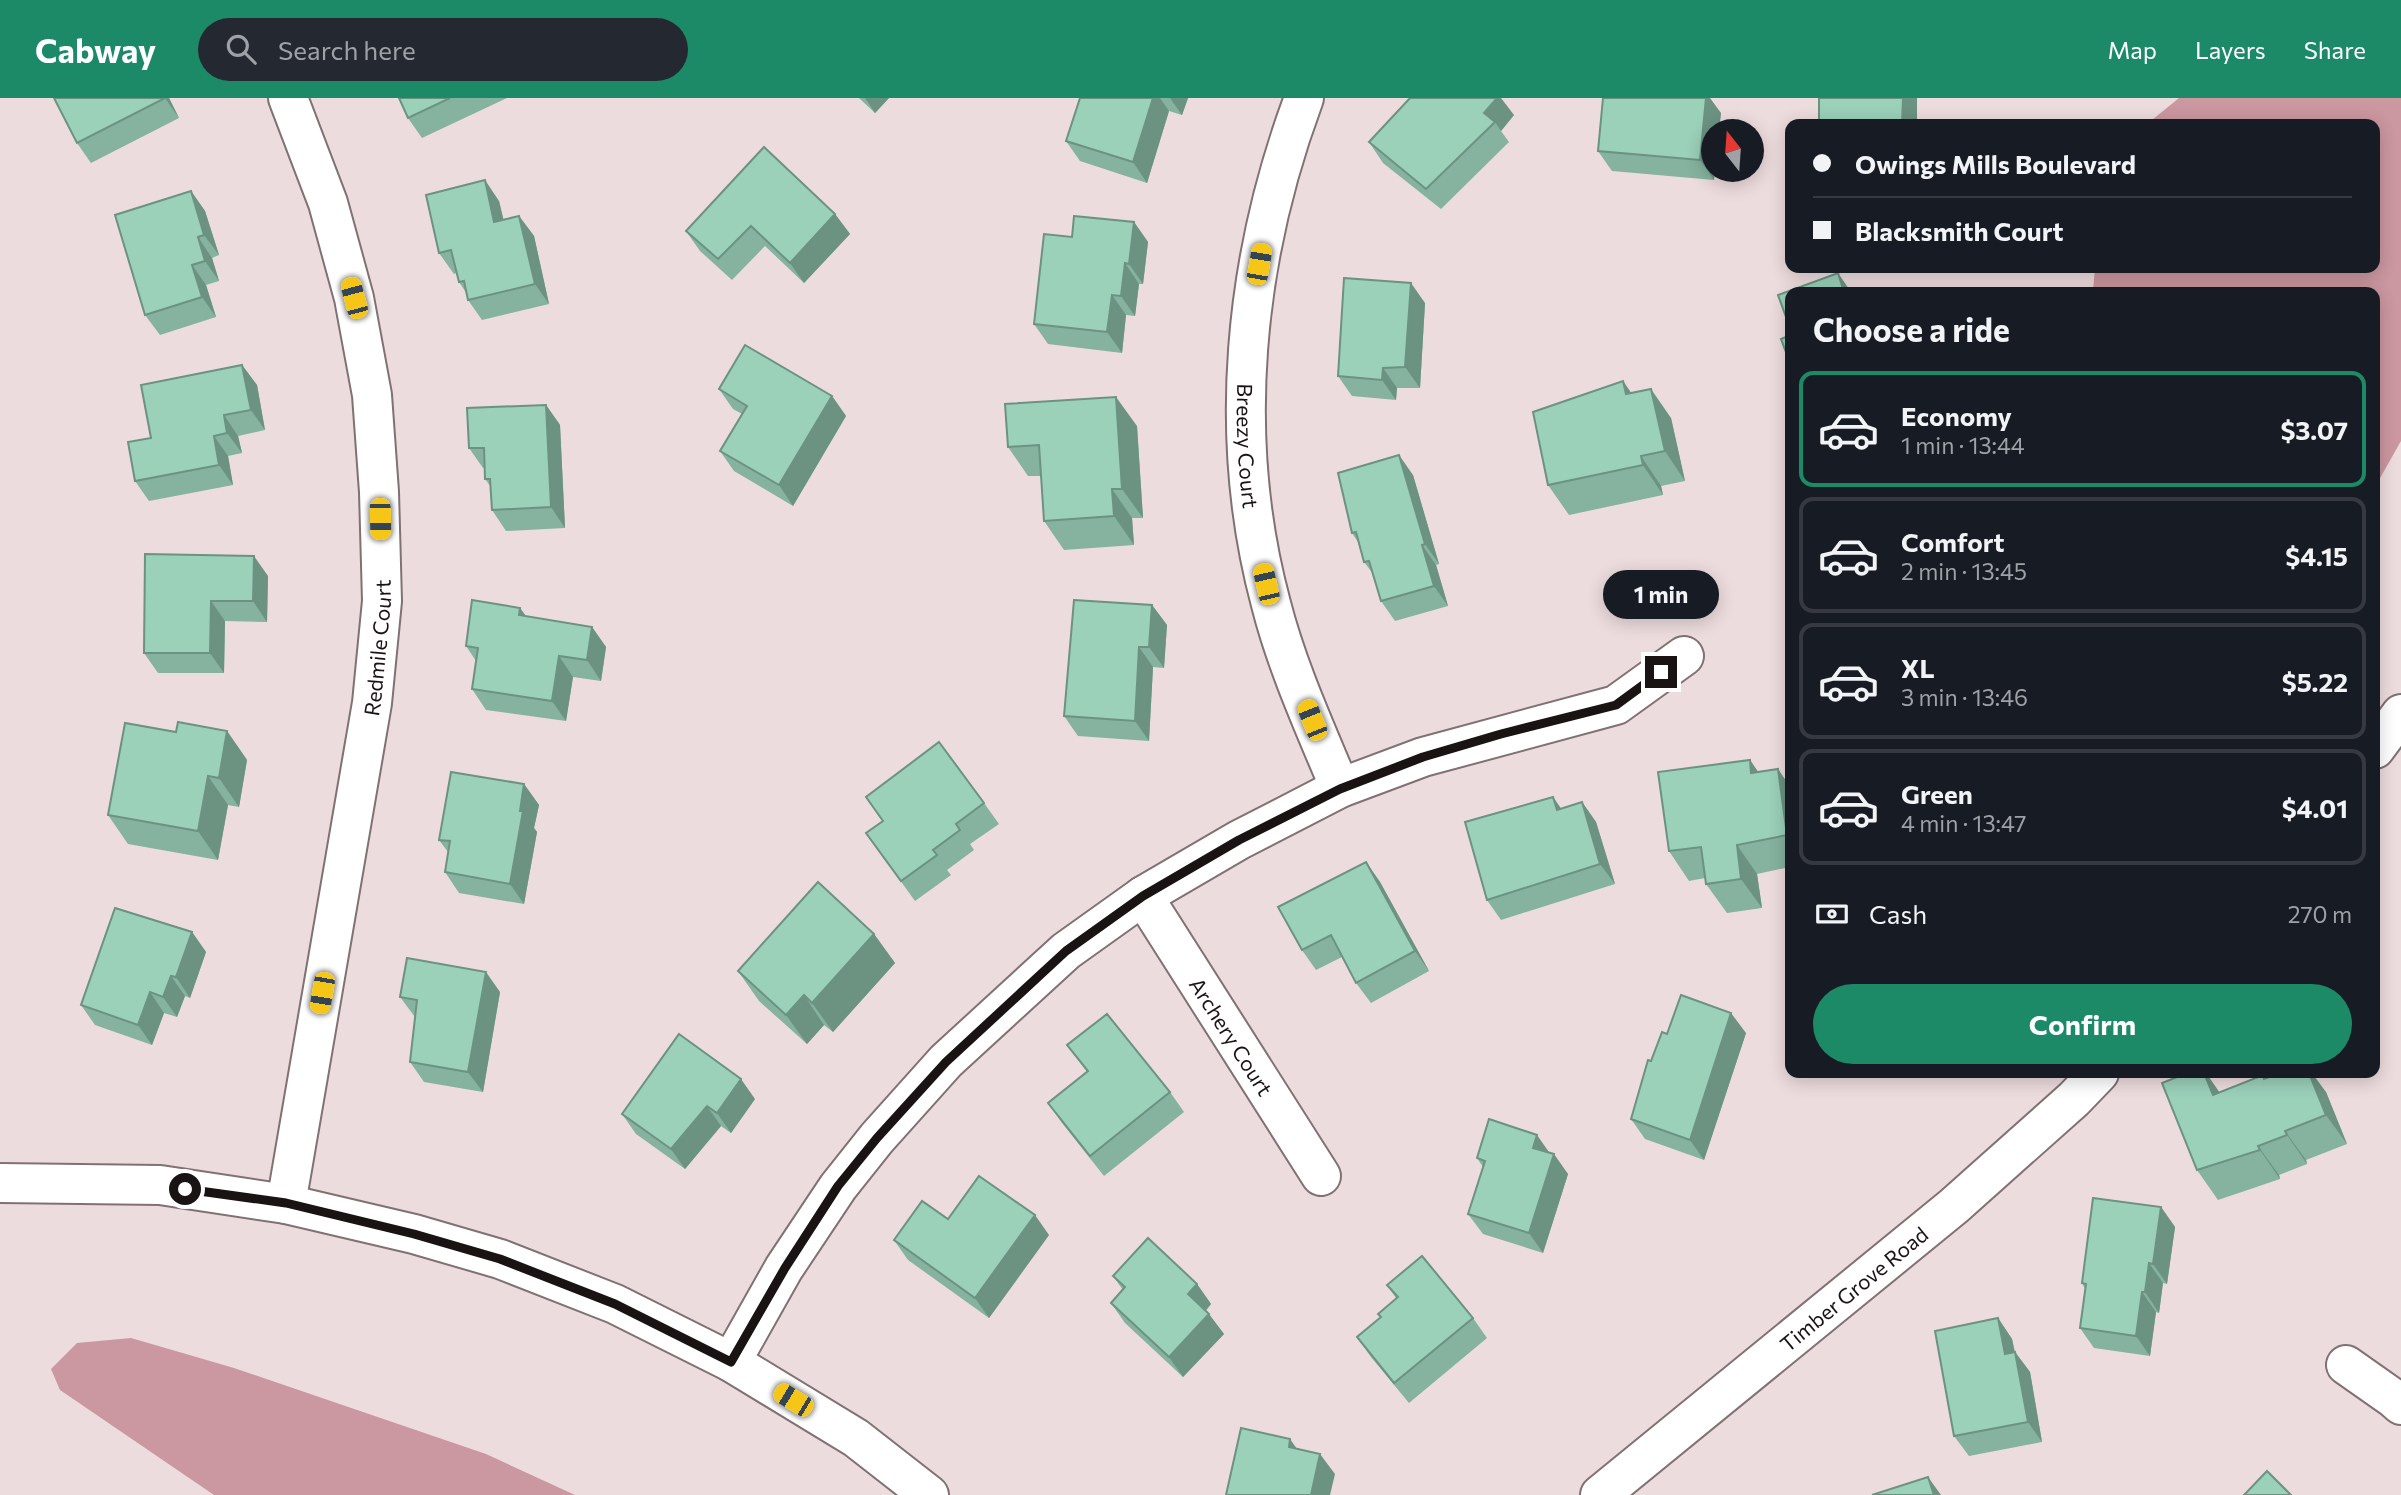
<!DOCTYPE html>
<html lang="en">
<head>
<meta charset="utf-8">
<style>
  :root { --surface:#171b24; --page:#242831; --text:#f1f3f6; --muted:#9ea1a6; --line:#363941; --accent:#1c8967 }
  body { margin:0; font-family:Commissioner,sans-serif; background:var(--page); color:var(--text); height:100vh; display:flex; flex-direction:column; font-size:26px; white-space:nowrap }
  * { box-sizing:border-box; margin:0 }
  p { font-size:23px; color:var(--muted) }
  .icon { flex:none; width:38px; height:38px; fill:none; stroke:currentColor; stroke-width:2; stroke-linecap:round; stroke-linejoin:round }
  .map { position:relative; flex:1; overflow:hidden }
  .sheet { position:absolute; left:1785px; top:189px; width:595px; height:791px; display:flex; flex-direction:column; background:var(--surface); border-radius:14px; box-shadow:0 4px 18px #0003 }
  .sheet>* { flex:none }
  .hud { position:absolute; left:1785px; top:21px; width:595px; height:154px; border-radius:14px; box-shadow:0 4px 18px #0003; display:grid; align-content:center; height:154px; padding:0 28px; background:var(--surface) }
  .needle { width:46px; rotate:343deg }
  .tools { position:absolute; left:1701px; top:21px; display:grid; gap:14px }
  .tools a { display:grid; place-items:center; width:63px; height:63px; border-radius:50%; background:var(--surface); box-shadow:0 4px 18px #0003; font-size:35px }
  .end { position:absolute; width:32px; height:32px; margin:-16px; border:9px solid #191314; background:#fff; box-shadow:0 0 0 4px #fff }
  .from { border-radius:50% }
  .bubble { position:absolute; height:49px; border-radius:24px; background:var(--surface); box-shadow:0 4px 18px #0003; font-size:23px; font-weight:700; line-height:49px; text-align:center }
  .car { position:absolute; width:21px; height:42px; margin:-21px -10px; border-radius:9px; box-shadow:0 0 5px 2px #0007; background:linear-gradient(#f5c518 24%,#345 0 40%,#f5c518 0 76%,#345 0 86%,#f5c518 0) }
  .hud b { display:flex; align-items:center; gap:24px; height:66px; font-size:26px }
  .hud b+b { border-top:2px solid var(--line) }
  .hud i { width:18px; height:18px; background:var(--text) }
  ul { padding:0; list-style:none }
  li { display:flex; align-items:center; gap:21px; height:116px; margin:0 14px 10px; padding:0 14px; border:4px solid var(--line); border-radius:14px }
  li div { flex:1 }
  li b { display:block; font-size:26px }
  li em { font-style:normal; font-weight:700 }
  li.current { border-color:var(--accent) }
  li>.icon { width:63px; height:63px; stroke-width:1.5 }
  h2 { padding:0 28px; font-size:32px; line-height:84px }
  .pay { display:flex; align-items:center; gap:18px; height:77px; padding:0 28px; font-size:26px }
  .pay p { margin-inline-start:auto }
  .cta { display:flex; gap:14px; margin-top:auto; padding:14px 28px }
  .cta a { flex:1; height:80px; border-radius:42px; background:var(--accent); color:#fff; font-size:28px; font-weight:700; line-height:80px; text-align:center }
  header { display:flex; align-items:center; gap:42px; box-sizing:border-box; height:98px; padding:0 35px; background:var(--accent); color:#fff }
  header strong { font-size:33px }
  nav { display:flex; gap:38px; margin-inline-start:auto; font-size:24px }
  .search { width:490px; height:63px; background:var(--page); display:flex; align-items:center; gap:18px; box-sizing:border-box; padding:0 24px; border-radius:38px; color:var(--muted); font-size:26px }
  .map>svg:first-child { display:block }
  .water { fill:#cb97a0 }
  .lines { fill:none; stroke-linecap:round; stroke-linejoin:round }
  .street-casing { stroke:#807173; stroke-width:42 }
  .secondary-casing { stroke:#807173; stroke-width:42 }
  .street { stroke:#fff; stroke-width:38 }
  .secondary { stroke:#fff; stroke-width:38 }
  .wall { fill:#85b39f }
  .shaded-wall { fill:#6c9282 }
  .building { fill:#9bd0b9; stroke:#6c9282; stroke-width:2 }
  .route { stroke:#191314; stroke-width:9 }
  .labels { text-anchor:middle; dominant-baseline:central; stroke-width:5; stroke-linejoin:round; paint-order:stroke }
  .street-label { font-size:21px; fill:#191314; stroke:#eddcde }
</style>
</head>
<body>
<header>
<strong>Cabway</strong>
<div class="search"><svg class="icon" aria-label="search" viewBox="0 0 24 24"><circle cx="10" cy="10" r="6"/><path d="M15 15l6 6"/></svg>Search here</div>
<nav><a>Map</a><a>Layers</a><a>Share</a></nav>
</header>
<div class="map">
<svg width="2401" height="1397" viewBox="0 0 2401 1397">
  <rect width="100%" height="100%" fill="#eddcde"/>
  <!-- water -->
  <g class="water">
    <path d="M2179,0h222v343l-26,46v-195h-281l-1,-2 2,-22h280v-144h-228z"/>
    <path d="M131,1240l103,30 252,86 89,41h-361l-154,-105 -9,-21 26,-26z"/>
  </g>
  <g class="lines">
    <defs>
      <g id="street">
        <path id="s1" d="M1304,0c-60,161 -78,339 -33,506 16,63 44,124 69,184"/>
        <path id="s2" d="M1143,798l178,280"/>
        <path id="s3" d="M286,1106l86,-501 10,-102 -3,-109 -7,-97 -18,-97 -26,-95 -40,-105"/>
        <path d="M731,1264l53,-94 54,-81 39,-49 69,-77 120,-110 77,-55 96,-56 101,-52 83,-31 193,-52 68,-49"/>
        <path d="M2346,1267l47,33 8,7"/>
      </g>
      <g id="secondary">
        <path d="M2375,651l26,-35"/>
        <path d="M0,1085l160,2 126,19 128,30 86,25 115,45 116,58 125,76 73,57"/>
        <path id="s4" d="M1600,1397l354,-289 120,-107 25,-26"/>
      </g>
    </defs>
    <!-- street casing -->
    <use href="#street" class="street-casing"/>
    <!-- secondary casing -->
    <use href="#secondary" class="secondary-casing"/>
    <!-- street -->
    <use href="#street" class="street"/>
    <!-- secondary -->
    <use href="#secondary" class="secondary"/>
  </g>
  <!-- wall -->
  <g class="wall">
    <path d="M54,0h115l10,20 -88,45 -14,-20z"/>
    <path d="M399,0h108l-85,40 -14,-20z"/>
    <path d="M859,0h30l-14,15z"/>
    <path d="M1080,0h108l-6,17 -13,-4 -22,72 -67,-22 -14,-20z"/>
    <path d="M1721,15l-8,57h2l-1,10 -102,-9 -14,-20z"/>
    <path d="M1514,17l-13,16 8,11 -68,67 -58,-46 -14,-21z"/>
    <path d="M191,93l14,20 14,44 -7,3 7,23 -13,4 10,32 -56,18 -15,-20z"/>
    <path d="M499,103l4,18 16,-3 15,20 15,68 -67,16 -14,-20 -1,-6 -8,-12 -3,-9 -2,1 -15,-21z"/>
    <path d="M835,116l15,20 -46,49 -39,-37 -33,34 -32,-29 -14,-20z"/>
    <path d="M1134,124l14,20 -5,42h-4l-4,32 -9,-1 -4,38 -74,-9 -14,-20z"/>
    <path d="M1425,205l-5,85h-23l-1,12 -44,-4 -14,-20z"/>
    <path d="M242,267l15,20 8,45 -27,6 4,17 -14,3 5,29 -84,16 -14,-20 16,-43z"/>
    <path d="M1623,283l8,12 40,25 14,63 -24,5 2,9 -94,20 -21,-30z"/>
    <path d="M719,291l113,7 14,20 -53,90 -59,-35 -14,-20 22,-37 -9,-5z"/>
    <path d="M546,307l14,20 5,103 -59,3 -14,-21 -1,-23 -6,-8v-11h-2l-14,-20z"/>
    <path d="M1137,328l6,92h-11l2,27 -70,5 -20,-29 -3,-45h-13l-20,-29z"/>
    <path d="M1413,377l26,89 -3,1 12,41 -53,15 -14,-20 -7,-26 -10,-13 -6,-20 -6,-9z"/>
    <path d="M145,456l123,22 -1,46 -42,-1 -1,52h-66l-14,-20z"/>
    <path d="M1152,507l15,20 -3,43 -11,-1 -4,74 -71,-5 -14,-20z"/>
    <path d="M520,510l6,8 66,11 14,20 -5,34 -28,-4 -7,44 -80,-11 -14,-21 4,-28 -10,-15z"/>
    <path d="M227,633l20,29 -8,47 -11,-2 -10,55 -90,-16 -20,-29 68,-83z"/>
    <path d="M1750,662l8,12 20,-3 12,18v80l-33,7 5,34 -35,5 -21,-29 -1,-6 -16,3 -20,-30z"/>
    <path d="M524,686l15,21 -5,23 3,4 -13,72 -65,-11 -14,-21 3,-20 -9,-12z"/>
    <path d="M1553,699l8,12 21,-7 14,20 19,62 -114,36 -14,-20z"/>
    <path d="M984,705l15,21 -29,20 4,6 -27,20 4,5 -36,26 -49,-68z"/>
    <path d="M1366,764l14,20 49,89 -58,32 -15,-20 -14,-26 -26,13 -14,-20z"/>
    <path d="M192,834l14,20 -16,46 -5,-2 -8,21 -13,-4 -12,32 -57,-20 -14,-20z"/>
    <path d="M874,836l21,29 -62,69 -9,-7 -17,19 -48,-43 -21,-30z"/>
    <path d="M500,894l-17,100 -59,-10 -14,-20 5,-45 -15,-20z"/>
    <path d="M1746,935l-42,127 -59,-21 -14,-20 20,-58 16,-27z"/>
    <path d="M1067,947l103,47 14,20 -80,64 -42,-53 -14,-20 39,-31z"/>
    <path d="M2187,975h19l13,19 44,-17 3,3 60,14 21,52 -41,16 1,4 -28,11 1,4 -62,21 -21,-30z"/>
    <path d="M755,1001l-24,34 -10,-7 -36,43 -49,-35 -14,-20z"/>
    <path d="M1550,1055l18,21 -25,79 -60,-19 -15,-20 15,-47 -6,-9z"/>
    <path d="M2161,1109l14,20 -8,57 -4,-1 -4,30 -3,-1 -6,44 -56,-8 -14,-20 5,-39 -3,-6z"/>
    <path d="M948,1121l101,16 -60,83 -81,-58 -14,-20z"/>
    <path d="M1113,1178l84,8 14,20 -5,7 18,23 -41,43 -58,-54 -14,-20 12,-13z"/>
    <path d="M1387,1187l86,33 14,20 -78,65 -38,-46 -14,-20 24,-20 15,-19z"/>
    <path d="M1998,1220l14,21 3,13 15,20 12,70 -73,14 -15,-20z"/>
  </g>
  <!-- shaded-wall -->
  <g class="shaded-wall">
    <path d="M165,0h4l10,20z"/>
    <path d="M865,0h24l-14,15z"/>
    <path d="M1153,0h7l9,13 -22,72 -14,-21z"/>
    <path d="M1170,0h18l-6,17z"/>
    <path d="M1497,0h4l13,17 -13,16 -6,-9 -11,-9z"/>
    <path d="M1706,0h4l11,15 -2,18h-6v39h2l-1,10 -14,-20z"/>
    <path d="M1903,0h14v26h-15z"/>
    <path d="M485,82l14,21 10,41 -15,-20z"/>
    <path d="M191,93l14,20 14,44 -15,-20z"/>
    <path d="M835,116l15,20 -46,49 -14,-20z"/>
    <path d="M519,118l15,20 15,68 -14,-20z"/>
    <path d="M1134,124l14,20 -5,42 -14,-20z"/>
    <path d="M198,139l14,21 7,23 -14,-20z"/>
    <path d="M1125,165l14,21 -4,32 -14,-20z"/>
    <path d="M192,167l14,20 10,32 -14,-20z"/>
    <path d="M1838,175l13,19h-7z"/>
    <path d="M1411,185l14,20 -5,85 -15,-21z"/>
    <path d="M1112,197l14,20 -4,38 -15,-21z"/>
    <path d="M242,267l15,20 8,45 -14,-20z"/>
    <path d="M1383,270l14,20 -1,12 -14,-20z"/>
    <path d="M1623,283l20,29 -17,-16z"/>
    <path d="M1651,291l20,29 14,63 -20,-30z"/>
    <path d="M832,298l14,20 -53,90 -14,-21z"/>
    <path d="M1116,299l21,29 6,92 -21,-29z"/>
    <path d="M546,307l14,20 5,103 -14,-21z"/>
    <path d="M224,317l14,21 4,17 -15,-20z"/>
    <path d="M214,338l14,20 5,29 -14,-20z"/>
    <path d="M1399,357l14,20 26,89 -14,-20z"/>
    <path d="M1641,358l20,30 2,9 -20,-30z"/>
    <path d="M1112,391l20,29 2,27 -20,-29z"/>
    <path d="M1422,447l14,20 12,41 -14,-20z"/>
    <path d="M254,458l14,20 -1,46 -14,-21z"/>
    <path d="M211,503l14,20 -1,52 -14,-20z"/>
    <path d="M1152,507l15,20 -3,43 -15,-21z"/>
    <path d="M520,510l14,20 -15,-13z"/>
    <path d="M592,529l14,20 -5,34 -14,-21z"/>
    <path d="M1139,549l14,20 -4,74 -14,-20z"/>
    <path d="M559,558l14,21 -7,44 -14,-20z"/>
    <path d="M227,633l20,29 -8,47 -20,-29z"/>
    <path d="M1750,662l20,29 -19,-16z"/>
    <path d="M1778,671l12,18v53l-3,-5z"/>
    <path d="M208,678l20,29 -10,55 -20,-29z"/>
    <path d="M524,686l15,21 -5,23 3,4 -13,72 -14,-20 10,-73z"/>
    <path d="M1553,699l14,20 -10,-7z"/>
    <path d="M1582,704l14,20 19,62 -15,-20z"/>
    <path d="M1737,747l20,29 5,34 -21,-29z"/>
    <path d="M1366,764l14,20 49,89 -14,-20z"/>
    <path d="M192,834l14,20 -16,46 -14,-21z"/>
    <path d="M874,836l21,29 -62,69 -21,-29z"/>
    <path d="M486,874l14,20 -17,100 -15,-20z"/>
    <path d="M171,878l14,20 -8,21 -14,-20z"/>
    <path d="M150,894l14,21 -12,32 -14,-20z"/>
    <path d="M804,897l20,30 -17,19 -21,-29z"/>
    <path d="M1731,915l15,20 -42,127 -14,-20z"/>
    <path d="M2204,975h2l16,23 -9,-1z"/>
    <path d="M2309,975h3l14,19 21,52 -21,-29z"/>
    <path d="M741,981l14,20 -24,34 -14,-20z"/>
    <path d="M707,1008l14,20 -36,43 -14,-20z"/>
    <path d="M2285,1033l21,29 1,4 -20,-29z"/>
    <path d="M1537,1037l14,20 -18,-7z"/>
    <path d="M2258,1048l21,29 1,4 -20,-29z"/>
    <path d="M1554,1056l14,20 -25,79 -14,-20z"/>
    <path d="M2161,1109l14,20 -8,57 -14,-20z"/>
    <path d="M1035,1117l14,20 -60,83 -14,-20z"/>
    <path d="M2149,1165l14,20 -4,30 -14,-21z"/>
    <path d="M1197,1186l14,20 -9,10 -14,-20z"/>
    <path d="M2142,1194l14,20 -6,44 -14,-20z"/>
    <path d="M1209,1216l15,20 -41,43 -14,-20z"/>
    <path d="M1998,1220l14,21 7,35 -14,-20z"/>
    <path d="M2015,1254l15,20 12,70 -14,-20z"/>
    <path d="M1290,1341l14,20 -15,-12z"/>
    <path d="M1320,1356l15,20 -5,21h-19z"/>
    <path d="M1928,1379l13,18h-7z"/>
  </g>
  <!-- building -->
  <g class="building">
    <path d="M54,0h111l-88,45z"/>
    <path d="M399,0h51l-42,20z"/>
    <path d="M1080,0h73l-20,64 -67,-21z"/>
    <path d="M1410,0h87l-13,15 11,9 -69,67 -57,-47z"/>
    <path d="M1603,0h103l-6,62 -102,-9z"/>
    <path d="M1819,0h84l-1,26h-83z"/>
    <path d="M764,49l71,67 -45,49 -39,-37 -33,33 -32,-28z"/>
    <path d="M485,82l9,42 25,-6 16,68 -67,16 -4,-19 -5,1 -8,-32 -12,3 -13,-58z"/>
    <path d="M191,93l13,44 -6,2 7,24 -13,4 10,32 -57,18 -30,-100z"/>
    <path d="M1074,118l60,6 -5,42 -4,-1 -4,33 -9,-1 -5,37 -73,-8 10,-90 28,3z"/>
    <path d="M1838,175l6,19h-54v36l-12,-33z"/>
    <path d="M1344,180l67,5 -6,84 -22,1 -1,12 -44,-4z"/>
    <path d="M1790,237v28l-9,-24z"/>
    <path d="M745,247l87,51 -53,89 -59,-34 27,-45 -28,-17z"/>
    <path d="M242,267l9,45 -27,5 3,18 -13,3 5,29 -84,16 -7,-39 23,-4 -10,-53z"/>
    <path d="M1623,283l3,13 25,-5 14,62 -24,5 2,9 -95,20 -15,-73z"/>
    <path d="M1116,299l6,92h-10l2,27 -70,5 -5,-76 -31,2 -3,-43z"/>
    <path d="M546,307l5,102 -59,3 -2,-31h-5l-1,-31h-15l-2,-40z"/>
    <path d="M1399,357l26,89 -3,1 12,41 -53,15 -12,-40 -5,1 -8,-30 -4,1 -14,-60z"/>
    <path d="M145,456l109,2 -1,45h-42l-1,52h-66z"/>
    <path d="M472,502l48,8 -1,7 73,12 -5,33 -28,-4 -7,45 -80,-12 6,-41 -12,-2z"/>
    <path d="M1074,502l78,5 -3,42h-10l-4,74 -71,-5z"/>
    <path d="M178,624l49,9 -8,47 -11,-2 -10,55 -90,-16 17,-92 51,9z"/>
    <path d="M939,644l45,61 -28,21 4,6 -27,20 4,5 -36,26 -35,-48 17,-12 -17,-24z"/>
    <path d="M1750,662l1,13 27,-4 9,66 -50,10 4,34 -35,5 -5,-37 -32,4 -11,-79z"/>
    <path d="M451,674l73,12 -4,27h3l-13,73 -65,-12 5,-31 -11,-1z"/>
    <path d="M1553,699l4,13 25,-8 18,62 -113,36 -22,-78z"/>
    <path d="M1366,764l49,89 -59,32 -25,-48 -29,15 -24,-43z"/>
    <path d="M818,784l56,52 -62,69 -8,-8 -18,20 -48,-44z"/>
    <path d="M115,810l77,24 -16,45 -5,-1 -8,21 -13,-5 -12,33 -57,-20z"/>
    <path d="M407,860l79,14 -18,100 -58,-10 7,-62 -17,-3z"/>
    <path d="M1681,897l50,18 -41,127 -59,-21 17,-59 3,1 11,-29 5,2z"/>
    <path d="M1107,916l63,78 -80,64 -42,-53 40,-32 -21,-26z"/>
    <path d="M679,936l62,45 -24,34 -10,-7 -36,43 -49,-35z"/>
    <path d="M2187,975h17l9,22 50,-20 1,4 16,-6h29l17,42 -41,16 2,4 -29,11 2,4 -63,20 -35,-87z"/>
    <path d="M1489,1021l48,16 -4,13 21,6 -25,79 -61,-19 17,-53 -8,-3z"/>
    <path d="M979,1078l56,39 -60,83 -81,-58 28,-39 26,18z"/>
    <path d="M2093,1100l68,9 -8,57 -4,-1 -4,29h-3l-6,44 -56,-8 6,-44 -4,-1z"/>
    <path d="M1148,1140l49,46 -9,10 21,20 -40,43 -58,-54 14,-16 -12,-11z"/>
    <path d="M1422,1158l51,62 -79,65 -37,-46 24,-20 -3,-3 20,-17 -11,-12z"/>
    <path d="M1998,1220l7,36 10,-2 13,70 -74,14 -19,-105z"/>
    <path d="M1241,1330l49,11 -1,8 31,7 -9,41h-85z"/>
    <path d="M2267,1373l24,24h-47z"/>
    <path d="M1928,1379l6,18h-62z"/>
  </g>
  <g class="lines">
    <!-- route -->
    <path class="route" d="M185,1091l101,14 128,31 86,25 115,45 116,58 54,-94 53,-82 39,-48 69,-76 120,-111 77,-55 96,-56 101,-51 83,-32 78,-23 115,-29 45,-33"/>
  </g>
  <g class="labels">
    <!-- street labels -->
    <g class="street-label">
      <text stroke="none"><textPath href="#s1" startOffset="355">Breezy Court</textPath></text>
      <text stroke="none"><textPath href="#s3" startOffset="564">Redmile Court</textPath></text>
      <text stroke="none"><textPath href="#s2" startOffset="166">Archery Court</textPath></text>
      <text stroke="none"><textPath href="#s4" startOffset="327">Timber Grove Road</textPath></text>
    </g>
  </g>
</svg>
<div class="tools">
<a><svg class="needle" viewBox="-14 -14 28 28"><path d="M0-13l5 13h-10z" fill="#e53935"/><path d="M0 13l5-13h-10z" fill="#9ea1a6"/></svg></a>
</div>
<i class="end from" style="left:185px;top:1091px"></i>
<i class="end" style="left:1661px;top:574px"></i>
<div class="bubble" style="left:1603px;top:472px;width:116px">1 min</div>
<i class="car" style="left:1259px;top:166px;rotate:10deg"></i>
<i class="car" style="left:354px;top:200px;rotate:345deg"></i>
<i class="car" style="left:380px;top:421px;rotate:179deg"></i>
<i class="car" style="left:1266px;top:486px;rotate:347deg"></i>
<i class="car" style="left:1312px;top:622px;rotate:338deg"></i>
<i class="car" style="left:322px;top:895px;rotate:190deg"></i>
<i class="car" style="left:793px;top:1302px;rotate:301deg"></i>
<div class="hud">
<b><i class="from"></i>Owings Mills Boulevard</b>
<b><i></i>Blacksmith Court</b>
</div>
<section class="sheet">
<h2>Choose a ride</h2>
<ul>
<li class="current"><svg class="icon" aria-label="car" viewBox="0 0 24 24"><path d="M5 17H2v-5l4-1 3-4h7l3 4 3 1v5h-3M9 17h6M6 11h13"/><circle cx="7" cy="17" r="2"/><circle cx="17" cy="17" r="2"/></svg><div><b>Economy</b><p>1 min · 13:44</p></div><em>$3.07</em></li>
<li><svg class="icon" aria-label="car" viewBox="0 0 24 24"><path d="M5 17H2v-5l4-1 3-4h7l3 4 3 1v5h-3M9 17h6M6 11h13"/><circle cx="7" cy="17" r="2"/><circle cx="17" cy="17" r="2"/></svg><div><b>Comfort</b><p>2 min · 13:45</p></div><em>$4.15</em></li>
<li><svg class="icon" aria-label="car" viewBox="0 0 24 24"><path d="M5 17H2v-5l4-1 3-4h7l3 4 3 1v5h-3M9 17h6M6 11h13"/><circle cx="7" cy="17" r="2"/><circle cx="17" cy="17" r="2"/></svg><div><b>XL</b><p>3 min · 13:46</p></div><em>$5.22</em></li>
<li><svg class="icon" aria-label="car" viewBox="0 0 24 24"><path d="M5 17H2v-5l4-1 3-4h7l3 4 3 1v5h-3M9 17h6M6 11h13"/><circle cx="7" cy="17" r="2"/><circle cx="17" cy="17" r="2"/></svg><div><b>Green</b><p>4 min · 13:47</p></div><em>$4.01</em></li>
</ul>
<div class="pay"><svg class="icon" aria-label="cash" viewBox="0 0 24 24"><path d="M3 7h18v10H3z"/><circle cx="12" cy="12" r="2"/></svg>Cash<p>270 m</p></div>
<div class="cta"><a>Confirm</a></div>
</section>
</div>
</body>
</html>
